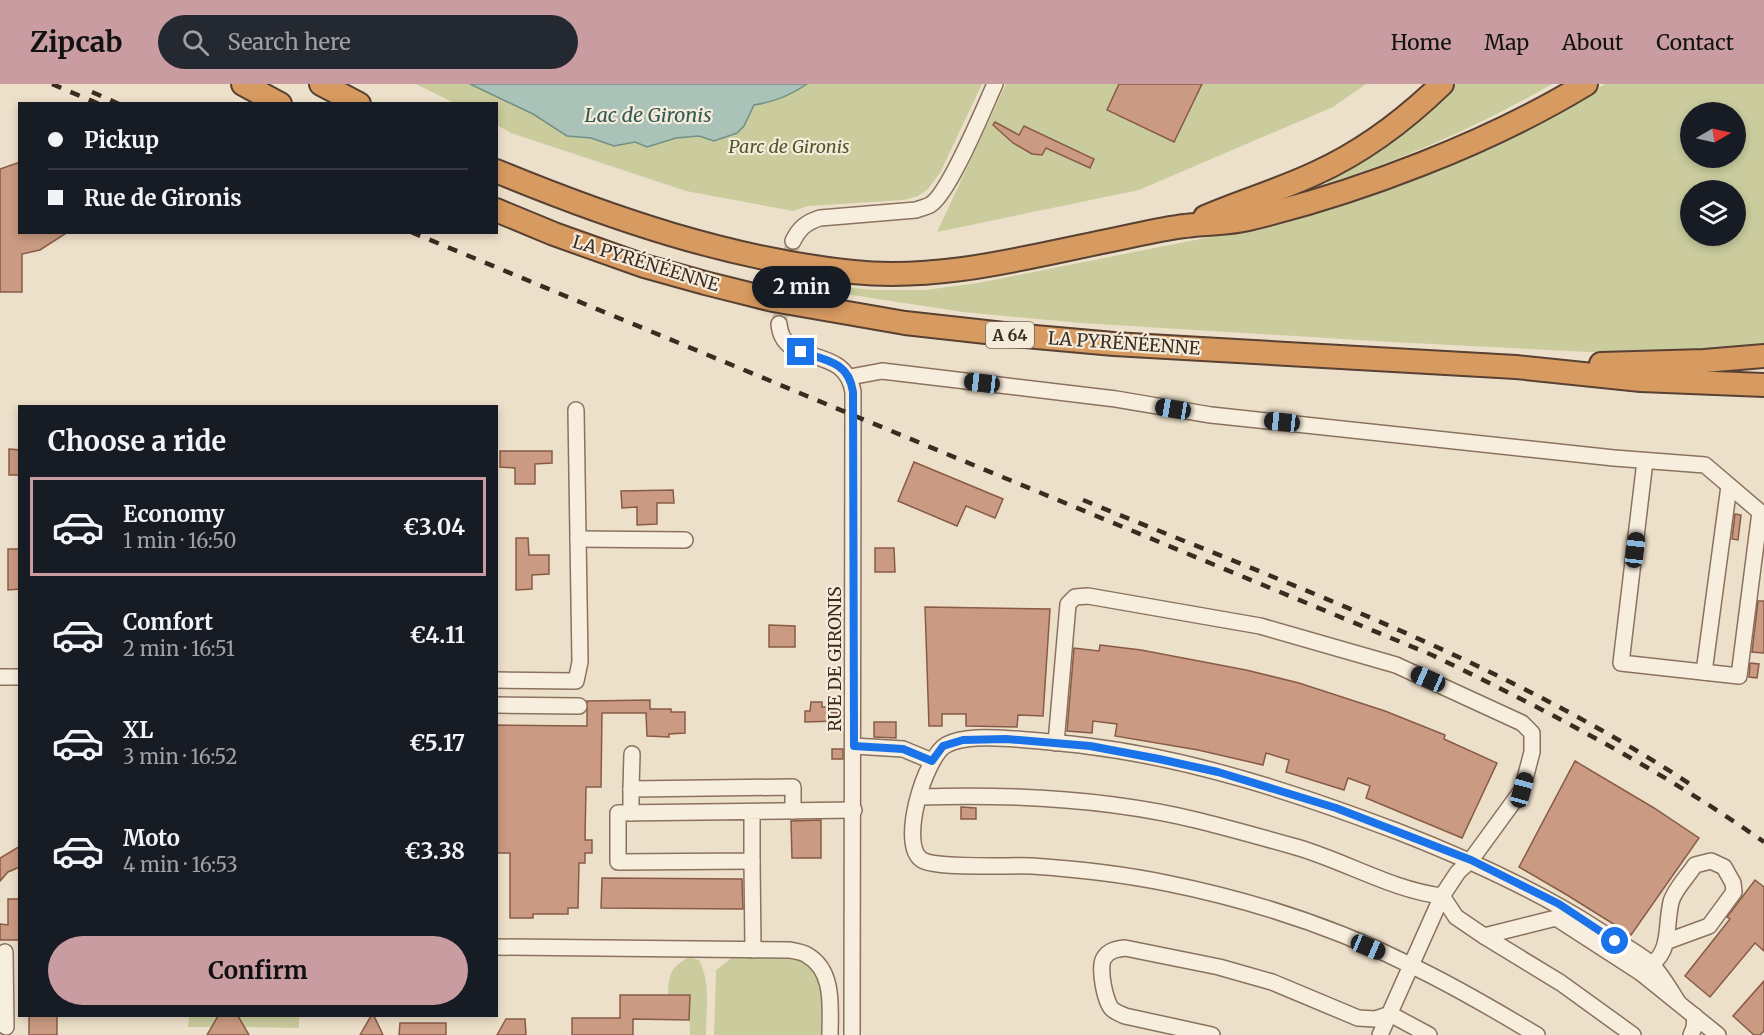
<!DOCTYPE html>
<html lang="en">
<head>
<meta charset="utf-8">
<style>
  :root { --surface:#171b24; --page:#242831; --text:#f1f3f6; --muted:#9ea1a6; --line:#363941; --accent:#c89ca1 }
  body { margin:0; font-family:Merriweather,serif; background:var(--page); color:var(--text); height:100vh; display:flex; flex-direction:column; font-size:22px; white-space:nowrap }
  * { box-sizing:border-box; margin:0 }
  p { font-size:20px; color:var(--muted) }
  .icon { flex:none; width:33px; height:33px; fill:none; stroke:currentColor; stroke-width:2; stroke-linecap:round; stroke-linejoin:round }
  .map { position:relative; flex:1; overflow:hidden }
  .details { position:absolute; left:18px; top:321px; width:480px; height:612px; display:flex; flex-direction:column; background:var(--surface); border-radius:0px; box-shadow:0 3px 9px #0003 }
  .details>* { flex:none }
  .top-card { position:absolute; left:18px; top:18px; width:480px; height:132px; border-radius:0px; box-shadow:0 3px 9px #0003; display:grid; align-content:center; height:132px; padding:0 30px; background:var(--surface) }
  .needle { width:39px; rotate:81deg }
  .fabs { position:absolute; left:1680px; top:18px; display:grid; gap:12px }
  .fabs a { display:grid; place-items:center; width:66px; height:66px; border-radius:50%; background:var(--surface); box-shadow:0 3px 9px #0003; font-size:30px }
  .end { position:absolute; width:27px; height:27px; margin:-14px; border:8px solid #1a73e8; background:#fff; box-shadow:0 0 0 3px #fff }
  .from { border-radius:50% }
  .bubble { position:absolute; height:42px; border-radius:21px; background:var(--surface); box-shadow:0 3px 9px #0003; font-size:20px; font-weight:700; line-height:42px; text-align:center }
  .car { position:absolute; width:18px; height:36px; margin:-18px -9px; border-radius:8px; box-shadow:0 0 4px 2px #0007; background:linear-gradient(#222 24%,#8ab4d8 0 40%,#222 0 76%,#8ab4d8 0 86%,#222 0) }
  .top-card b { display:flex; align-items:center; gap:21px; height:57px; font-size:22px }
  .top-card b+b { border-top:2px solid var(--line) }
  .top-card i { width:15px; height:15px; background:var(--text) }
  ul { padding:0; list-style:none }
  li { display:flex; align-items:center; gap:18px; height:99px; margin:0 12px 9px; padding:0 18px; border:3px solid transparent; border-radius:0px }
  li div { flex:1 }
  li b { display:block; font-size:22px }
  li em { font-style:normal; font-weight:700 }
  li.active { border-color:var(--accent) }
  li>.icon { width:54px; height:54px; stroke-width:1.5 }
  h2 { padding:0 30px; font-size:27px; line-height:72px }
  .action { display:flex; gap:12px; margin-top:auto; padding:12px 30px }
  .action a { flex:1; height:69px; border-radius:36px; background:var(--accent); color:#111; font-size:24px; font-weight:700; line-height:69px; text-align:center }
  header { display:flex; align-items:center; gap:36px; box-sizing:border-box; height:84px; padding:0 30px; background:var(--accent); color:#111 }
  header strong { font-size:28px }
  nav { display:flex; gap:33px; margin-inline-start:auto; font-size:21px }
  .search { width:420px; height:54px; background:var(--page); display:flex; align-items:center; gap:15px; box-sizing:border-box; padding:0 21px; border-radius:33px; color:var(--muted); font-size:22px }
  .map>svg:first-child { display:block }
  .green { fill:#cacc9e; fill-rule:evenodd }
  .water { fill:#abc2b9; stroke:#719186; stroke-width:1.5 }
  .building { fill:#ca9a82; stroke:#885b46; stroke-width:1.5 }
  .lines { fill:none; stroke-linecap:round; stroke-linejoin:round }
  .minor-tunnel { stroke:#c9bca8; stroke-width:15; stroke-dasharray:15 8; stroke-linecap:butt }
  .minor-casing { stroke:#8a725f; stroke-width:18 }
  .highway-casing { stroke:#584133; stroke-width:26 }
  .minor { stroke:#f8eede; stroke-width:15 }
  .highway { stroke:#d79a60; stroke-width:22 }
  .rail { stroke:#3b2c22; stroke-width:4.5; stroke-dasharray:10 10; stroke-linecap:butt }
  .route { stroke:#1a73e8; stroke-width:8 }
  .labels { text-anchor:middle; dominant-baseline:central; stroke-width:4.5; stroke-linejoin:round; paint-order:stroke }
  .shield { fill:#f5ebda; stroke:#736559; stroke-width:1.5 }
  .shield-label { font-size:16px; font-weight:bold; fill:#3b2c22 }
  .park-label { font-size:18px; font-style:italic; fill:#4f5729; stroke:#f5ebda }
  .street-label { font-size:18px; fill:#3b2c22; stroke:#f5ebda }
  .water-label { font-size:20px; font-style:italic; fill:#325a54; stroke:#f5ebda }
</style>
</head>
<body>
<header>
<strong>Zipcab</strong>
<div class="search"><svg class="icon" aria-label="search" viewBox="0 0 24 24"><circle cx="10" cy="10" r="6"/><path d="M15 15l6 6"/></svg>Search here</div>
<nav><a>Home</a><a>Map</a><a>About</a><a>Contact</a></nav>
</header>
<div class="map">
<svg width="1764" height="951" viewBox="0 0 1764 951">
  <rect width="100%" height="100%" fill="#ede0ca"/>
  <!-- green -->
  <g class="green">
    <path d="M416,0h566l-42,89 -12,16 -10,7 -14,4 -96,6 -15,5 -107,-20 -175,-58 -14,-8 -1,-21 -42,-1z"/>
    <path d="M1006,0h360l-33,23 -194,83 -202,42z"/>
    <path d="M1456,0h96c-71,41 -147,75 -224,99l-2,-3 91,-61z"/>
    <path d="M1605,0h159v259l-32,5 -68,5 -74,-1 -199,-10 -310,-19 -118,-11 -124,-19v-6l38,3h48l53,-7 257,-51 355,-139zM1690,28h46v46h-46zM1690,106h46v46h-46z"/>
    <path d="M734,872c34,1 82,-9 87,37 2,13 0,28 0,42h-107l2,-65z"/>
    <path d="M689,873l10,3c12,23 7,49 7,75h-16l-1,-40h-21c1,-22 2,-27 21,-38z"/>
    <path d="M189,932h29l9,11h-39z"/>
    <path d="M231,932h68v12l-57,-1z"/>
  </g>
  <!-- water -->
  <path class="water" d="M470,0h337c-17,12 -33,18 -53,21l-10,21 -7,7 -23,8 -15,-5 -23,2 -29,9 -12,-5 -21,4 -23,-8 -24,-2 -34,-22z"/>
  <!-- building -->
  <g class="building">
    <path d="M1119,0h83l-28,58 -67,-32z"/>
    <path d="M995,38l24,13 5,-9 70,33 -4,9 -44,-20 -4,7 -10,-1 -19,-11 -20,-18z"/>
    <path d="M20,78v70h48l-28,18 -18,4v38h-22v-123z"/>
    <path d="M9,365l11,1v25h-11z"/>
    <path d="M500,367h52v12l-17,1v20h-20v-16l-15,-1z"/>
    <path d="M914,378l89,37 -8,19 -29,-12 -9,20 -59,-25z"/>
    <path d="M673,406l1,13h-17v21l-20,1v-18l-15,1 -1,-17z"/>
    <path d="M1735,430l6,1 -3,25 -6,-1z"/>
    <path d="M516,454h12l1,17h20v19l-17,1v14l-16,1z"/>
    <path d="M875,464h19l1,24h-20z"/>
    <path d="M8,465h12v40l-12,1z"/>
    <path d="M1758,517h6v52l-12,-1z"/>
    <path d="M925,523l125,2 -7,107 -25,-1 -1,12 -51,-1v-12h-24v12h-13z"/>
    <path d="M769,541l26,1v21h-26z"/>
    <path d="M1100,561l41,5 105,20 53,13 86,28 60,24 -1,4 53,24 -35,75 -96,-40 4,-12 -22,-8 -4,12 -58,-18 3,-12 -23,-7 -3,12 -65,-15 -83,-14 2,-12 -24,-3 -1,12 -25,-2 7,-83 25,3z"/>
    <path d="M1750,579l9,1 -2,14 -8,-1z"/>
    <path d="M650,616v9h21v3h14v21l-16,1v3l-22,-1 -1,-23h-44l-1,74h-15l-1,53h7v13h-7v10h-6l-1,45h-10v6h-35v4h-23v-65h-14v-128l91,1v-25z"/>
    <path d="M811,618h11v5h9v5l6,1v8l-32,1v-11h5z"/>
    <path d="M874,638h22v16l-22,-1z"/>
    <rect x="832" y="665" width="11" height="10"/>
    <path d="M1575,677l79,47 45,30 -68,97 -64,-40 -48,-28z"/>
    <path d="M961,723l15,1v11h-15z"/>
    <path d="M821,736v38h-29l-1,-37z"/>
    <path d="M20,762v21l-12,5 -8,9v-23z"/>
    <path d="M602,794l140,1 1,30 -142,-1z"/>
    <path d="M1755,796l9,7v64l-9,-8 -45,54 -25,-21 45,-57 -3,-2z"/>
    <path d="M8,815h12v41h-20v-16l8,1z"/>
    <path d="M1764,897v50l-4,4h-6l-21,-19z"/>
    <path d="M620,911h70l-1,25 -56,-1v16h-61v-17h48z"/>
    <rect x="29" y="932" width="28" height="19"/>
    <path d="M218,932h20l11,19h-42z"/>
    <path d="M371,932h3l9,19h-23z"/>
    <path d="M506,935h19l1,16h-29z"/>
    <path d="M400,939h46v12h-47z"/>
  </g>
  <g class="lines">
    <!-- minor-tunnel -->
    <path class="minor-tunnel" d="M779,240l14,-83"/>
    <defs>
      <g id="minor">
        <path d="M793,157c6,-13 14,-19 27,-23l96,-8c5,-2 10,-3 14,-5 19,-11 54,-97 65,-121"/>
        <path d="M779,240c4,45 66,18 74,68l-1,643"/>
        <path d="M850,293l32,-6 234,28 95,16 403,43 91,7 55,47 -21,164 -118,-13 24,-202"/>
        <path d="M578,455l107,1"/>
        <path d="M1704,588l25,-186"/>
        <path d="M0,593h20"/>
        <path d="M496,596l80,1 4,-19 -4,-252"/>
        <path d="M496,621l83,1"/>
        <path d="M1056,659l12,-139 7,-7 13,-1 172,30 136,39 126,58 10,10v19l-10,38 -51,70 -13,12 -16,24 -62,139"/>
        <path d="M854,662l49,3 29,12"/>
        <path d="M631,705l1,-35"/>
        <path d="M919,713c91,-3 192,2 281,24 32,8 64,17 96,26 49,14 96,43 146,49l14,21 28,19 77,47 72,52"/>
        <path d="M752,728v49l-134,1v-49l236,-3"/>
        <path d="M631,729v-24l162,-2v24"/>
        <path d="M752,777l1,89"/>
        <path d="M1484,852l72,-18 85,55c33,-21 23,-39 30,-71 3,-12 17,-26 24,-37l16,-4 13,6 9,16 1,9 -25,34 -41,15"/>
        <path d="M496,863l293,3c6,1 13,2 18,5 28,16 23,53 23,80"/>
        <path d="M5,868l1,75"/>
        <path d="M1641,889l77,62"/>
        <path d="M1212,951l-87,-19c-4,-2 -10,-4 -13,-7 -7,-7 -14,-42 -8,-51 5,-8 13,-9 21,-10l94,19 53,15 86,36 17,1 15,-5 39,21"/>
        <path d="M1537,951c-41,-24 -82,-49 -125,-69 -77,-39 -162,-66 -246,-83 -44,-9 -89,-14 -134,-17 -22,-1 -95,3 -110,-6 -24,-15 3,-103 24,-115 19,-10 49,-7 70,-6 24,2 47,4 71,7 106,13 212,48 312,86 69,27 136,57 198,97 17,11 37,21 53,34 11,10 20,27 28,39"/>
        <path d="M1691,951l3,-7 1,-12"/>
      </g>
      <g id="highway">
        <path d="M243,0l37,20"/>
        <path d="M321,0l38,20"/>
        <path d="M496,87c114,47 233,88 357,101 86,9 170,-14 254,-31 26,-5 52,-12 78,-15 21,-3 42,-2 63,-7 110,-26 241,-76 338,-135"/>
        <path d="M496,126l58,24 90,32 61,17 68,17 132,23 108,12 101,9 402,23 125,13 123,5"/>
        <path d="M1205,133c37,-16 75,-27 111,-44 46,-21 90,-54 126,-89"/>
        <path d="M1601,280l103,-3 60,-5"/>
      </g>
    </defs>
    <!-- minor casing -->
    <use href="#minor" class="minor-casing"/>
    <!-- highway casing -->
    <use href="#highway" class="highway-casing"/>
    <!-- minor -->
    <use href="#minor" class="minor"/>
    <!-- highway -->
    <use href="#highway" class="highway"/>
    <!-- rail -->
    <g class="rail">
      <path d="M52,0l47,20"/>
      <path d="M92,8l27,12"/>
      <path d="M411,148l1021,423c114,55 228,114 332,187"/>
      <path d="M1083,416c207,85 422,162 610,286"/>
    </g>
  </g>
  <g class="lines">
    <!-- route -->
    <path class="route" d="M801,268c25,8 48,10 52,40l1,354 49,3 29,12 11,-15 20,-6 43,-1 84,7 69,13 59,13 118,36 135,52 88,44 56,37"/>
  </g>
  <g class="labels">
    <!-- shield labels -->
    <rect class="shield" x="986" y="238" width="48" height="26" rx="4.5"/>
    <g class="shield-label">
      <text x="1010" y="251">A 64</text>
    </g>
    <!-- park labels -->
    <g class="park-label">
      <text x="789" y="62">Parc de Gironis</text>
    </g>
    <!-- street labels -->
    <g class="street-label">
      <text transform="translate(646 179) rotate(17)">LA PYRÉNÉENNE</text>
      <text transform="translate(1124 259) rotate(4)">LA PYRÉNÉENNE</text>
      <text transform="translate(834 575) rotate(-90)">RUE DE GIRONIS</text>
    </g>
    <!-- water labels -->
    <g class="water-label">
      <text x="648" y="30">Lac de Gironis</text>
    </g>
  </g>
</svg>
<div class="fabs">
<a><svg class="needle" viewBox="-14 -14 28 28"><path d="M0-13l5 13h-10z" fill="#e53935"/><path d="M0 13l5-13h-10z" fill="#9ea1a6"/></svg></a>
<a><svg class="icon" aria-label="layers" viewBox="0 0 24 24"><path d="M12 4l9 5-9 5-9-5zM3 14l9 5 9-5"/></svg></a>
</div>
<i class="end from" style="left:1615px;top:857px"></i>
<i class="end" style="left:801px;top:268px"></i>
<div class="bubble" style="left:752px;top:182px;width:99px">2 min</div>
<i class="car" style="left:982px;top:299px;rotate:277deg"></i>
<i class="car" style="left:1173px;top:325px;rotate:279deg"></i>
<i class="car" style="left:1282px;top:338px;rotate:276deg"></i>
<i class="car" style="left:1635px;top:466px;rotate:7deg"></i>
<i class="car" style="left:1428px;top:595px;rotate:294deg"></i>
<i class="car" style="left:1522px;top:706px;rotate:15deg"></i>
<i class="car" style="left:1368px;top:863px;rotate:113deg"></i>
<div class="top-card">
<b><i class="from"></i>Pickup</b>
<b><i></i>Rue de Gironis</b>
</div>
<section class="details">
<h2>Choose a ride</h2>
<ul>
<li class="active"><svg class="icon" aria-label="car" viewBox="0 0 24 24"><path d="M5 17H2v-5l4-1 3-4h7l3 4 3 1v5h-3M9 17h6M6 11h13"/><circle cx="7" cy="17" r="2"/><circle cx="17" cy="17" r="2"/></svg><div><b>Economy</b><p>1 min · 16:50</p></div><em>€3.04</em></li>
<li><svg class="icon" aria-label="car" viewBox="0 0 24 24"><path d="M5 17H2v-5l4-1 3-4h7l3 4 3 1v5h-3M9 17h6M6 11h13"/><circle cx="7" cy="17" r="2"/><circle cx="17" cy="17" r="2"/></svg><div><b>Comfort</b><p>2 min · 16:51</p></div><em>€4.11</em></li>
<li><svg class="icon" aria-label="car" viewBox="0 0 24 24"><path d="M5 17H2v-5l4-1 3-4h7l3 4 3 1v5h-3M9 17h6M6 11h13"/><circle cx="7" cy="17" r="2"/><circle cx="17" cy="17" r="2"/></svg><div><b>XL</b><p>3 min · 16:52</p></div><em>€5.17</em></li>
<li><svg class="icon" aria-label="car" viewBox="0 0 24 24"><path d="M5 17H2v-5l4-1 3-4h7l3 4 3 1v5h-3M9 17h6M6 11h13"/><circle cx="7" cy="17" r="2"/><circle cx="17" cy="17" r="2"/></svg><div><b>Moto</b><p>4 min · 16:53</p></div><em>€3.38</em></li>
</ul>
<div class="action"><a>Confirm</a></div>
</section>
</div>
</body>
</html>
